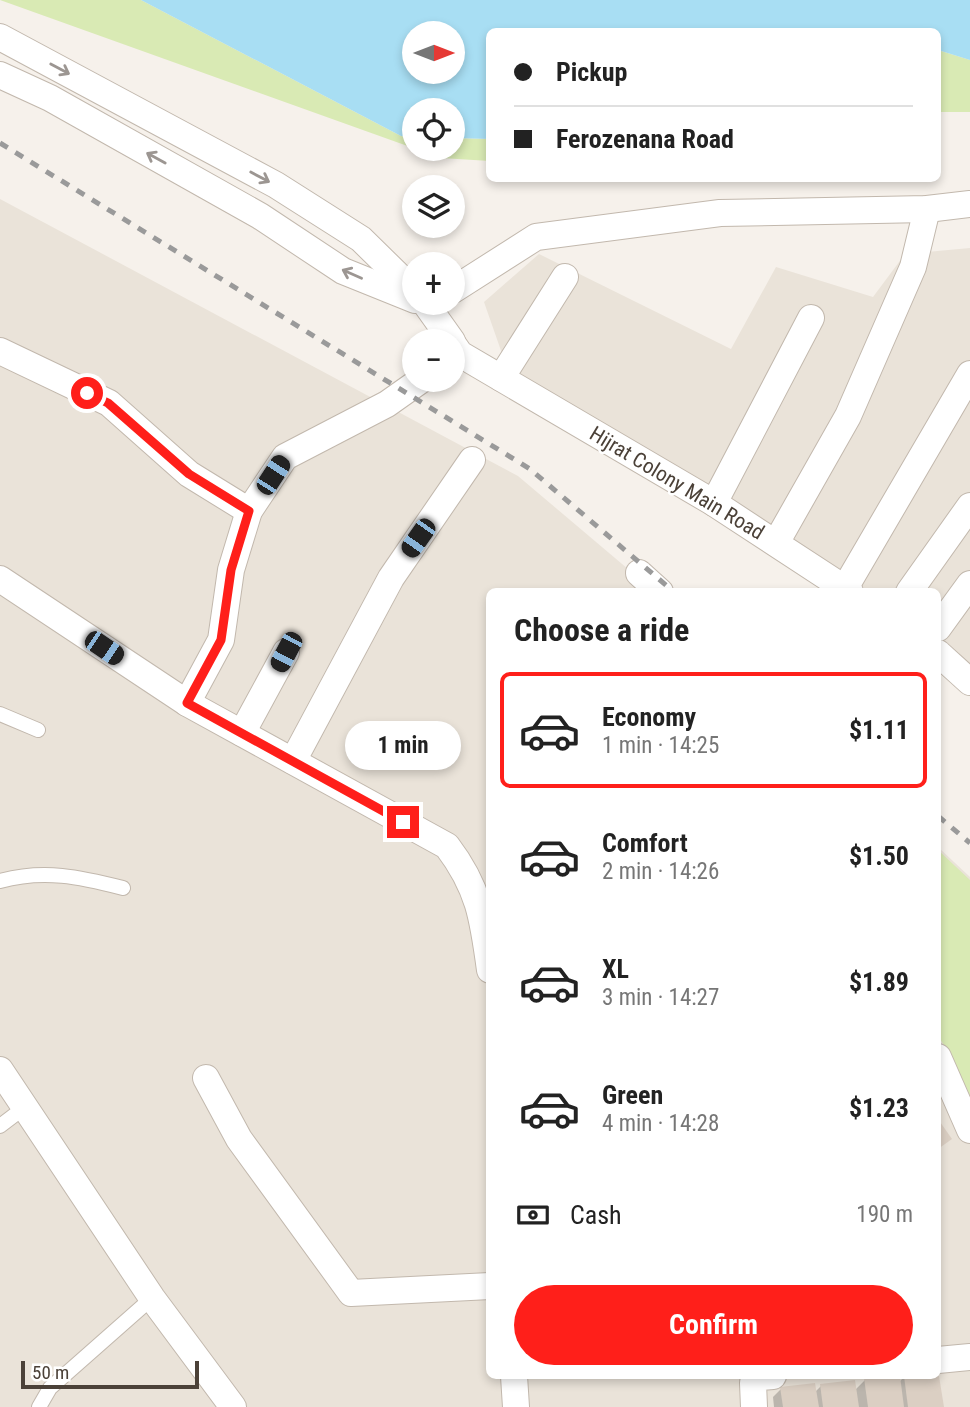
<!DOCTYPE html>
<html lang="en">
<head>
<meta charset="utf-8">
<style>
  :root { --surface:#fff; --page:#f6f6f6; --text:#222; --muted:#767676; --line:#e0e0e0; --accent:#ff1f1a }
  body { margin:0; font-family:"Roboto Condensed",sans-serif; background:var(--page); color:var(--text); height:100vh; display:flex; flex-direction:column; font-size:26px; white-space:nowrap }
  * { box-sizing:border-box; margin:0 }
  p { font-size:23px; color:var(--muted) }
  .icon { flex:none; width:38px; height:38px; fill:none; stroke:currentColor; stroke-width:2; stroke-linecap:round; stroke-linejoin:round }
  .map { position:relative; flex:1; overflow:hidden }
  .drawer { position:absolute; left:486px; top:588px; width:455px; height:791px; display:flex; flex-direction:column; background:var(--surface); border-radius:10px; box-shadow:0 4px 10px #0003 }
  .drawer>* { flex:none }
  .top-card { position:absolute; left:486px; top:28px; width:455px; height:154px; border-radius:10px; box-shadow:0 4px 10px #0003; display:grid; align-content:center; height:154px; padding:0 28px; background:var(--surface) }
  .needle { width:46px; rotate:90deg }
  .tools { position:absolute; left:402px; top:21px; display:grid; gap:14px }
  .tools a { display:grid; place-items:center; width:63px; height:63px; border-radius:50%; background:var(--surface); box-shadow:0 4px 10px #0003; font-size:35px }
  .scale { position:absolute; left:21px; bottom:18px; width:178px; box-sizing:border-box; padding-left:7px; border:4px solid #4b4138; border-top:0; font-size:19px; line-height:24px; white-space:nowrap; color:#4b4138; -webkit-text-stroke:5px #fff; paint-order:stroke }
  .end { position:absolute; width:32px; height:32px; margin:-16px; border:9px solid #ff1f1a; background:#fff; box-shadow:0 0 0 4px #fff }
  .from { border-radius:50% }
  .bubble { position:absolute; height:49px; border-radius:24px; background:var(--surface); box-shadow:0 4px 10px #0003; font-size:23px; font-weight:700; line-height:49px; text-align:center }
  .car { position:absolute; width:21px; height:42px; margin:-21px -10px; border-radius:9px; box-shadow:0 0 5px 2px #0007; background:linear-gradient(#222 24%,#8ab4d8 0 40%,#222 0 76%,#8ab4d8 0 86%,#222 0) }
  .top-card b { display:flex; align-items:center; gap:24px; height:66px; font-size:26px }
  .top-card b+b { border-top:2px solid var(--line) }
  .top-card i { width:18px; height:18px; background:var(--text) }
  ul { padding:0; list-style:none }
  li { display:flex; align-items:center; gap:21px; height:116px; margin:0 14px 10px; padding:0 14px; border:4px solid transparent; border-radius:10px }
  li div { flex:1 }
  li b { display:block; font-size:26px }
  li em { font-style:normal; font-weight:700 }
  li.on { border-color:var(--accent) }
  li>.icon { width:63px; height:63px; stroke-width:1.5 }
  h2 { padding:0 28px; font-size:32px; line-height:84px }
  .pay { display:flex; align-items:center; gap:18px; height:77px; padding:0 28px; font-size:26px }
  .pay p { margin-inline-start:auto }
  .button { display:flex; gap:14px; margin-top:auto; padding:14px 28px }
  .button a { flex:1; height:80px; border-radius:42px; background:var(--accent); color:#fff; font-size:28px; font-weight:700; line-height:80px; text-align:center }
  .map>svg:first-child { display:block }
  .residential { fill:#eae3d9 }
  .green { fill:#d9eab4 }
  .water { fill:#a8def3; fill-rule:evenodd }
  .shadow { fill:#0003 }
  .building { fill:#dbcfc3 }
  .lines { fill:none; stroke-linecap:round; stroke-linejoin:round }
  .lane-casing { stroke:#c2b8ad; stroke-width:16 }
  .street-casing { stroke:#c2b8ad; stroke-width:28 }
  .lane { stroke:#fff; stroke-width:14 }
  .street { stroke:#fff; stroke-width:26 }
  .rail { stroke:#9a9a9a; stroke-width:5; stroke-dasharray:9 9; stroke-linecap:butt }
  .oneway { stroke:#9c9692 }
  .route { stroke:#ff1f1a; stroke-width:9 }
  .labels { text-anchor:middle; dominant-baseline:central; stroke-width:5; stroke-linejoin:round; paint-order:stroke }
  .street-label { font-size:21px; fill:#4b4138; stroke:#fff }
</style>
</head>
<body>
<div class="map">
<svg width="970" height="1407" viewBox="0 0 970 1407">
  <rect width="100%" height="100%" fill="#f6f1eb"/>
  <!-- residential -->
  <g class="residential">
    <path d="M0,199l518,277 136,115 -164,1v784h448v-529l32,30v530h-970z"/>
    <path d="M970,248v419l-32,-22v-53l-82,-1 -350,-226 -22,-63 55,-48 192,95 45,-82 97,30 32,-43z"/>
  </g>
  <!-- green -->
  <g class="green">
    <path d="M0,0h141l260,136 14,1v12h38v-11l37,1v22l-49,-3z"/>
    <path d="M938,50l32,10v52h-32z"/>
    <path d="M938,850l32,30v222l-20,-48 -12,-18z"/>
  </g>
  <!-- water -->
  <path class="water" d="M141,0h829v60l-32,-10v-18h-448v107l-37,-1v-28h-38v27l-14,-1zM415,33h38v39h-38z"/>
  <!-- shadow -->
  <path class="shadow" d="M898,1376l1,6 6,-6h33l4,31h-168l-1,-10 8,-8 34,3 6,-6 34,4 10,-10z"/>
  <!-- building -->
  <g class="building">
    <path d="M938,1119l14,20 -14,10z"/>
    <path d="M887,1376h13l4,31h-36l-4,-29z"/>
    <path d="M904,1376h35l5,31h-36z"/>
    <path d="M855,1380l4,27h-36l-3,-23z"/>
    <path d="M815,1383l4,24h-36l-3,-20z"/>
  </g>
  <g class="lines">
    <defs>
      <g id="lane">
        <path d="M0,714l38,16"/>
        <path d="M0,881c44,-12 80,-4 123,7"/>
        <path d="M0,1126l25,-19"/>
        <path d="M39,1407l11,-19 102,-90"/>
      </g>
      <g id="street">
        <path d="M0,37l276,148 85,54 54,53"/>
        <path d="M0,75l50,23 210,118 83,55 72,29"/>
        <path d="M453,290l83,-53 184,-24 207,-4 43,-5"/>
        <path d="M425,303l27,38"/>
        <path d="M453,344l7,10 254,149 136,89"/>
        <path d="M0,351l109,52 80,71 60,37"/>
        <path d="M501,378l64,-101"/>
        <path d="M714,503l97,-185"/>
        <path d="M776,543l72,-127 65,-149 14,-58"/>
        <path d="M639,573l21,19"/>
        <path d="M0,579l187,124 260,143c32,42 36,72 43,124"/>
        <path d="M845,588l125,-214"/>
        <path d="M909,592l61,-86"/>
        <path d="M938,628l32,-44"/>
        <path d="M938,653l32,29"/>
        <path d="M187,703l34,-63 10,-70 18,-59 36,-54 102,-53 34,-24"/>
        <path d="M242,733l44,-81"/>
        <path d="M293,761l98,-183 81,-118"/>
        <path d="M938,1057l32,73"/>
        <path d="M0,1070l152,228 81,109"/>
        <path d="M206,1078l33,61 112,154 139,-7"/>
        <path d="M938,1360l32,-3"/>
        <path d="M514,1376l2,31"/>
        <path d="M754,1407l-1,-24 7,-6 13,-1"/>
      </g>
    </defs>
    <!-- lane casing -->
    <use href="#lane" class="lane-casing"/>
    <!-- street casing -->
    <use href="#street" class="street-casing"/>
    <!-- lane -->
    <use href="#lane" class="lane"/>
    <!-- street -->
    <use href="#street" class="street"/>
    <!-- rail -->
    <g class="rail">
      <path d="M0,143l530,326 144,123"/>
      <path d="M938,816l32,27"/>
    </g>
  </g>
  <!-- one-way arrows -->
  <defs><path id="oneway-shaft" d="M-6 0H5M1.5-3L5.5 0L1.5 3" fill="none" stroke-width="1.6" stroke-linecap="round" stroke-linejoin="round" transform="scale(1.75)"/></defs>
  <g class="oneway">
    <use href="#oneway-shaft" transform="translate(60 69) rotate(28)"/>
    <use href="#oneway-shaft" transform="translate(156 158) rotate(-151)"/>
    <use href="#oneway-shaft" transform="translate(260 177) rotate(28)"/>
    <use href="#oneway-shaft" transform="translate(352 274) rotate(-156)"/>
  </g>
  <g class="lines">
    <!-- route -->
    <path class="route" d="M87,393l21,10 81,71 60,37 -18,59 -10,70 -34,63 216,119"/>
  </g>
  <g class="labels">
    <!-- street labels -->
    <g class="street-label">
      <text transform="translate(677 483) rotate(31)">Hijrat Colony Main Road</text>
    </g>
  </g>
</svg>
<div class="tools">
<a><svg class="needle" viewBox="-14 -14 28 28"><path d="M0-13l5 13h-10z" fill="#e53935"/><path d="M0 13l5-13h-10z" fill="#767676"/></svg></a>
<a><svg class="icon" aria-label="locate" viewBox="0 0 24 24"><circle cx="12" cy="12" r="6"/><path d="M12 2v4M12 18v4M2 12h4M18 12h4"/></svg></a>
<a><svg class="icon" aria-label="layers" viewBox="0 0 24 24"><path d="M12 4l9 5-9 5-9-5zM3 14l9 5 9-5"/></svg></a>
<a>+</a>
<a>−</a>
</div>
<div class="scale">50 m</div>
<i class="end from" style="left:87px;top:393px"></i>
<i class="end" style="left:403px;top:822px"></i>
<div class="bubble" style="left:345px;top:721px;width:116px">1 min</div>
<i class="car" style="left:273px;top:475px;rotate:33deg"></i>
<i class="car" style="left:418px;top:538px;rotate:215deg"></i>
<i class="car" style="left:104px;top:648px;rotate:124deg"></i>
<i class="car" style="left:286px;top:652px;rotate:208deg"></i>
<div class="top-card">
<b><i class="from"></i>Pickup</b>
<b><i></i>Ferozenana Road</b>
</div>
<section class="drawer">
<h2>Choose a ride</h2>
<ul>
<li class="on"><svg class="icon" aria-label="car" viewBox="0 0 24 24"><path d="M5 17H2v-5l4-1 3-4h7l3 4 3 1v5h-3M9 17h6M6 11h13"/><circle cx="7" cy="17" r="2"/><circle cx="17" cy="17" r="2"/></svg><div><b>Economy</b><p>1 min · 14:25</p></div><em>$1.11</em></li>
<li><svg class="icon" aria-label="car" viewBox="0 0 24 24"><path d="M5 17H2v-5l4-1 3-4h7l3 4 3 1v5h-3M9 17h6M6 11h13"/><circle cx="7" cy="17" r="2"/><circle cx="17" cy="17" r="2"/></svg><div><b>Comfort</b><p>2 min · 14:26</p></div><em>$1.50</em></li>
<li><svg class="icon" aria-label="car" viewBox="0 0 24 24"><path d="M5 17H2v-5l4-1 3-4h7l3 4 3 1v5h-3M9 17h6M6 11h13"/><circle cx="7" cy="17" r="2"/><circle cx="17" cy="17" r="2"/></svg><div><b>XL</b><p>3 min · 14:27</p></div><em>$1.89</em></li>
<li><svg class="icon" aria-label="car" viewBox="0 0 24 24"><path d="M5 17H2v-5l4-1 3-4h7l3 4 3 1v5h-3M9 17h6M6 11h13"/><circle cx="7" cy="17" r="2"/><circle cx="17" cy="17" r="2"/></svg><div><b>Green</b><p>4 min · 14:28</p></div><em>$1.23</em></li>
</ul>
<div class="pay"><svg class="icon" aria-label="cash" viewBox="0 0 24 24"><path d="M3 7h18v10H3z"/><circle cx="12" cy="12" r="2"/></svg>Cash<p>190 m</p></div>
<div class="button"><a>Confirm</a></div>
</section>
</div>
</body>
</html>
